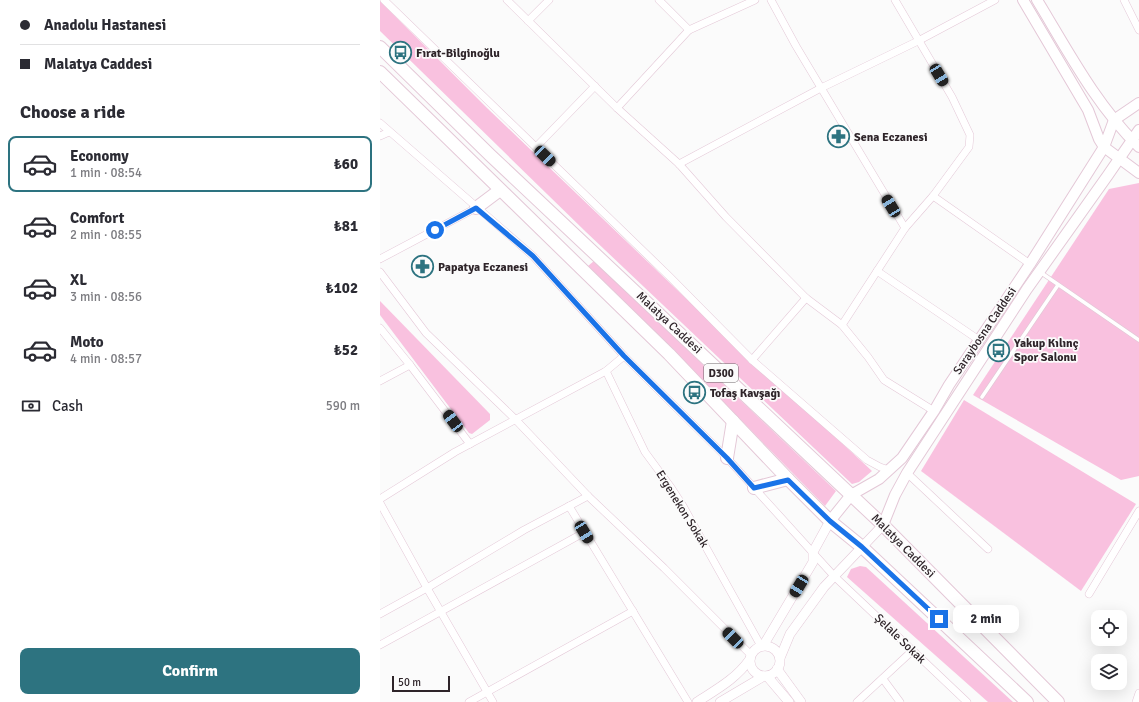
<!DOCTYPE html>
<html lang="en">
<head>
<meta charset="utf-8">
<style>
  :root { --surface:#fff; --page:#f7f7f7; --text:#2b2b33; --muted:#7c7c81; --line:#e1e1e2; --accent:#2d7380 }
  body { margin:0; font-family:Signika,sans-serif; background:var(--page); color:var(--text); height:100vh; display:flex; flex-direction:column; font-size:15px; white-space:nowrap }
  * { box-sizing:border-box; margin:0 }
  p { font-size:13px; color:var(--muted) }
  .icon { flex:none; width:22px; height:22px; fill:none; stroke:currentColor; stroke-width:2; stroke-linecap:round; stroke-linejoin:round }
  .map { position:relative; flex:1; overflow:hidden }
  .panel { display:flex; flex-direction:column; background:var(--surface); width:380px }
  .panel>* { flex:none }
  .hud { display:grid; align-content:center; height:88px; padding:0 20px; background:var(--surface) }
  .controls { position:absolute; left:711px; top:610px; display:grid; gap:8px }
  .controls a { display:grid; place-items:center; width:36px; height:36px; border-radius:8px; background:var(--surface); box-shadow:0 4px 16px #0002; font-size:20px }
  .scale { position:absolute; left:12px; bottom:10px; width:58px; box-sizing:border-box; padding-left:4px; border:2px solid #2e2429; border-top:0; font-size:11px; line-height:14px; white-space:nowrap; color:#2e2429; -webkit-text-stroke:3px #fbfbfb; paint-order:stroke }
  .end { position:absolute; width:18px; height:18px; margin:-9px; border:5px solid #1a73e8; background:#fff; box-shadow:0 0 0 2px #fff }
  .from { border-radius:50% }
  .bubble { position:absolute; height:28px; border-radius:8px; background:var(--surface); box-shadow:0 4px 16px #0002; font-size:13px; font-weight:800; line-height:28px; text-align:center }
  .car { position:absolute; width:12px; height:24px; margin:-12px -6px; border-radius:5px; box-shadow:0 0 3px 1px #0007; background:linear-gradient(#222 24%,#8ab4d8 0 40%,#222 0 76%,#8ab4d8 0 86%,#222 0) }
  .hud b { display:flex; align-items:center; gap:14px; height:38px; font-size:15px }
  .hud b+b { border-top:1px solid var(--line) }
  .hud i { width:10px; height:10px; background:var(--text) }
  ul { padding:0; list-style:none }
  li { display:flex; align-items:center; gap:12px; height:56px; margin:0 8px 6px; padding:0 12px; border:2px solid transparent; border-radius:8px }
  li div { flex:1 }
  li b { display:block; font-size:15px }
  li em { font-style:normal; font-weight:800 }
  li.selected { border-color:var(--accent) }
  li>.icon { width:36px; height:36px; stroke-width:1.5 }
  h2 { padding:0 20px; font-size:18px; line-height:48px }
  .pay { display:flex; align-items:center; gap:10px; height:44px; padding:0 20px; font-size:15px }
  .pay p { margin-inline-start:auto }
  .primary-button { display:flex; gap:8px; margin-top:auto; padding:8px 20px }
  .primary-button a { flex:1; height:46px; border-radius:8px; background:var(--accent); color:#fff; font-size:16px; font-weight:800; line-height:46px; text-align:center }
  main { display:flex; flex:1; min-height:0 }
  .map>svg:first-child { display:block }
  .green { fill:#f9c1df }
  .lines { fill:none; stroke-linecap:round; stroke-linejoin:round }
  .service-casing { stroke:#e4c8d7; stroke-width:5 }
  .minor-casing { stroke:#e4c8d7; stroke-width:8 }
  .tertiary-casing { stroke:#e4c8d7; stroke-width:10 }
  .secondary-casing { stroke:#e4c8d7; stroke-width:12 }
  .trunk-casing { stroke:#e4c8d7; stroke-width:14 }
  .service { stroke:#fff; stroke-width:3.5 }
  .minor { stroke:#fff; stroke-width:7 }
  .tertiary { stroke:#fff; stroke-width:9 }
  .secondary { stroke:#fff; stroke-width:10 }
  .trunk { stroke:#fff; stroke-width:12 }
  .route { stroke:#1a73e8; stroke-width:5 }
  .labels { text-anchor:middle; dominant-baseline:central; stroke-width:3.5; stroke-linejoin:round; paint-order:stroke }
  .shield { fill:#fbfbfb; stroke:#6c6468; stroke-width:1 }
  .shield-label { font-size:11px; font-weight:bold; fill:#2e2429 }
  .poi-label { font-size:12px; font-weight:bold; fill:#2e2429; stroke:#fbfbfb; text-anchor:start }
  .street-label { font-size:12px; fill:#2e2429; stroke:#fbfbfb }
</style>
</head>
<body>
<main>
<section class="panel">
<div class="hud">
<b><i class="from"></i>Anadolu Hastanesi</b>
<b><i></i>Malatya Caddesi</b>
</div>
<h2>Choose a ride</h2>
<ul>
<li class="selected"><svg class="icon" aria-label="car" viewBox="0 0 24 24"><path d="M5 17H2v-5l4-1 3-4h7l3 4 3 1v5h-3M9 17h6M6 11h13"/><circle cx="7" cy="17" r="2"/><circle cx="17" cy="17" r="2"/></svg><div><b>Economy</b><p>1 min · 08:54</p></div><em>₺60</em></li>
<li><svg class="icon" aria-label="car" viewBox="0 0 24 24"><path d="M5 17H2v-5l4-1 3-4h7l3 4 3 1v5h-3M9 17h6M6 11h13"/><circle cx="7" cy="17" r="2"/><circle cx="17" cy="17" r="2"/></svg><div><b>Comfort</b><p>2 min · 08:55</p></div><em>₺81</em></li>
<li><svg class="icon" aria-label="car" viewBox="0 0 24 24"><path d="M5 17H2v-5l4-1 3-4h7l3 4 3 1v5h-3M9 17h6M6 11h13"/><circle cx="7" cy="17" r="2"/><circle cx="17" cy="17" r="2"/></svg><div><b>XL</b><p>3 min · 08:56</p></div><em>₺102</em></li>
<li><svg class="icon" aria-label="car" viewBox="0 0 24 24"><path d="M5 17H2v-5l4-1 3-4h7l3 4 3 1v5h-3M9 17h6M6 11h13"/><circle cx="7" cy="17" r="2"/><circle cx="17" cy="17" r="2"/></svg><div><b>Moto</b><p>4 min · 08:57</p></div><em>₺52</em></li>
</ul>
<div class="pay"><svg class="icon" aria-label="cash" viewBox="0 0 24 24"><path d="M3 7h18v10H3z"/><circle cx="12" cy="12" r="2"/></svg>Cash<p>590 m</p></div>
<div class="primary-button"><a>Confirm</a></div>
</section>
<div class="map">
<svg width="759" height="702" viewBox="0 0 759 702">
  <rect width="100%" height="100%" fill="#fbfbfb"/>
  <!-- green -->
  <g class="green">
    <path d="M0,1l107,107 207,198 178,165 -13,11 -7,2 -266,-252 -206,-201z"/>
    <path d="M759,183v293l-18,4 -148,-85 136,-206z"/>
    <path d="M214,261l242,230 -11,15 -193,-197 -44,-43z"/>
    <path d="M0,301l110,113v6l-18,14 -3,-1 -89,-118z"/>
    <path d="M584,400l172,104 -55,87 -160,-120z"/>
    <path d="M480,566l6,1 147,135h-25l-141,-125 4,-8z"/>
  </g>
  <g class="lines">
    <defs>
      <g id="service">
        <path d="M660,272l99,68"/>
        <path d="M602,397l76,-112"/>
      </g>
      <g id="minor">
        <path d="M4,0l286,277 82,83 115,100 13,7 9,3"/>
        <path d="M127,0l110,108 62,56 47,53 80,81 36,27 26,32 16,23 50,31"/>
        <path d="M391,0l25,46 109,182"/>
        <path d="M744,0l15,30"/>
        <path d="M148,21l21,-21"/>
        <path d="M309,30l66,-30"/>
        <path d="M237,108l72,-78 -30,-30"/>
        <path d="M0,123l153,133 91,100 103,102 107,118 133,126"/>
        <path d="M0,136l9,-4"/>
        <path d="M156,147l59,-61"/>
        <path d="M299,164l142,-76 97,-47 77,-41"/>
        <path d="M553,196l97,68"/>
        <path d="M0,259l96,-51"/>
        <path d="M497,271l102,69"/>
        <path d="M0,272l46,61 89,86 73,77 76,72 87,87"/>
        <path d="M462,325l63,-97 28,-32 36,-49 1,-12 -18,-38 -57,-97"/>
        <path d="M0,328l30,37 60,79"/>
        <path d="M372,360l54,-62"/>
        <path d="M226,371l39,81 25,34 13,20 78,140"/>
        <path d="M0,381l30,-16"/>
        <path d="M527,473l81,76"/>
        <path d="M0,499l75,-47 151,-81 18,-15"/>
        <path d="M0,503l47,85 66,114"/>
        <path d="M189,506l119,196"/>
        <path d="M709,594l50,-83"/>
        <path d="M0,614l47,-26 97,-58 64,-34"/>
        <path d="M0,645l205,-113"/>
        <path d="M503,679l17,23"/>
        <path d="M89,702l164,-91"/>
        <path d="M477,702l55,-51"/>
        <path d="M756,702l3,-9"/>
      </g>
      <g id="tertiary">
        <path d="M383,646l50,-84v-10l17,-31"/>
        <circle cx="385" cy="661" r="15"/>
        <path d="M400,658l10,-24 34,-47 59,-62"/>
        <path d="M397,669l24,33"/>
        <path d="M387,676l22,26"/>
        <path d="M317,702c20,-13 39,-23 53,-43"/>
        <path d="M340,702l44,-26"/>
      </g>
      <g id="secondary">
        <path d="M643,0l65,110 11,29 5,8 35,26"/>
        <path d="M657,0c31,51 59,105 102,147"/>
        <path d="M734,120l25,-17"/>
        <path d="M450,521l21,-26 28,-16 23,-21 32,-47 15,-26 81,-121 74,-117 10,-27"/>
        <path d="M503,525l12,-30 12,-22 120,-184 81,-114 31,-45"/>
      </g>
      <g id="trunk">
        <path d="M0,47l110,108 393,370 175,177"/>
        <path d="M0,72l289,282 119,125 42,42 32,26 165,155"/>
        <path d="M96,208l24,-18"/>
        <path d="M347,458l6,-37"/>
        <path d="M374,488l34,-9"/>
      </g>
    </defs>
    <!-- service casing -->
    <use href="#service" class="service-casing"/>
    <!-- minor casing -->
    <use href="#minor" class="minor-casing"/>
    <!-- tertiary casing -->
    <use href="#tertiary" class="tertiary-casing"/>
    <!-- secondary casing -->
    <use href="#secondary" class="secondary-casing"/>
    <!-- trunk casing -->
    <use href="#trunk" class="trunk-casing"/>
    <!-- service -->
    <use href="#service" class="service"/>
    <!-- minor -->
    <use href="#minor" class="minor"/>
    <!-- tertiary -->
    <use href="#tertiary" class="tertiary"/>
    <!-- secondary -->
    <use href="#secondary" class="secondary"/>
    <!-- trunk -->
    <use href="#trunk" class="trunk"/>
  </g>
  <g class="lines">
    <!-- route -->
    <path class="route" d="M55,230l41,-22 57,48 91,100 103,102 27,30 34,-8 42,41 32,26 77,72"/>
  </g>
  <!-- icons -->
  <defs>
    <symbol id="bus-ring" viewBox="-11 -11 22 22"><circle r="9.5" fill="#fbfbfb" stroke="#2d7380" stroke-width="1.5"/><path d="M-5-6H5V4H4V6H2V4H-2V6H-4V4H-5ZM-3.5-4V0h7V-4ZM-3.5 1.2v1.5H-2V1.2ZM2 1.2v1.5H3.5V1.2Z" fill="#2d7380"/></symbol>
    <symbol id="pharmacy-ring" viewBox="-11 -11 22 22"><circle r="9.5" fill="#fbfbfb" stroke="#2d7380" stroke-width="1.5"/><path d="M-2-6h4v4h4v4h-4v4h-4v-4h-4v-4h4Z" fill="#2d7380"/></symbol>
  </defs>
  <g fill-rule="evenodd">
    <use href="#bus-ring" x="8" y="40" width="25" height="25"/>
    <use href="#pharmacy-ring" x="446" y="124" width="25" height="25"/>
    <use href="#pharmacy-ring" x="30" y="254" width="25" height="25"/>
    <use href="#bus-ring" x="606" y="338" width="25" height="25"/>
    <use href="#bus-ring" x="302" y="380" width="25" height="25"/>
  </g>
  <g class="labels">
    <!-- shield labels -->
    <rect class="shield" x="324" y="364" width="34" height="18" rx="3"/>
    <g class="shield-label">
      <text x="341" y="373">D300</text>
    </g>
    <!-- poi labels -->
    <g class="poi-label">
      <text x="36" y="53">Fırat-Bilginoğlu</text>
      <text x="474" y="137">Sena Eczanesi</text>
      <text x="58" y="267">Papatya Eczanesi</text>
      <text x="634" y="343">Yakup Kılınç<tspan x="634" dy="14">Spor Salonu</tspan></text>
      <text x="330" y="393">Tofaş Kavşağı</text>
    </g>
    <!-- street labels -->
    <g class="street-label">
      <text transform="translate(289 323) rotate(43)">Malatya Caddesi</text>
      <text transform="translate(605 331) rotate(-56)">Saraybosna Caddesi</text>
      <text transform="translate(302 509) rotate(58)">Ergenekon Sokak</text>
      <text transform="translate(523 546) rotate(45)">Malatya Caddesi</text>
      <text transform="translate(520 639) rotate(44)">Şelale Sokak</text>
    </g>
  </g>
</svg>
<div class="controls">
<a><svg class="icon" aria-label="locate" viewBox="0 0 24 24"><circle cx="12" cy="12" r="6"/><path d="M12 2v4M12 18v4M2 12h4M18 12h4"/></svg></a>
<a><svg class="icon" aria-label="layers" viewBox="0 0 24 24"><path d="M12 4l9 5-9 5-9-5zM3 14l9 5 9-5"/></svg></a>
</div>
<div class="scale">50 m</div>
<i class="end from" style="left:55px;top:230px"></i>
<i class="end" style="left:559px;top:619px"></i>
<div class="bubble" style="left:573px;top:605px;width:66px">2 min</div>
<i class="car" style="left:559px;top:75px;rotate:149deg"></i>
<i class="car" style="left:165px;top:156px;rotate:134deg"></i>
<i class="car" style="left:511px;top:206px;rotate:329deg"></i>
<i class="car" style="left:73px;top:421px;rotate:323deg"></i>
<i class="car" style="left:204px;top:532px;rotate:149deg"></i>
<i class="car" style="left:419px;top:586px;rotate:211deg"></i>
<i class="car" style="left:353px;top:638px;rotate:315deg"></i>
</div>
</main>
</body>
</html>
